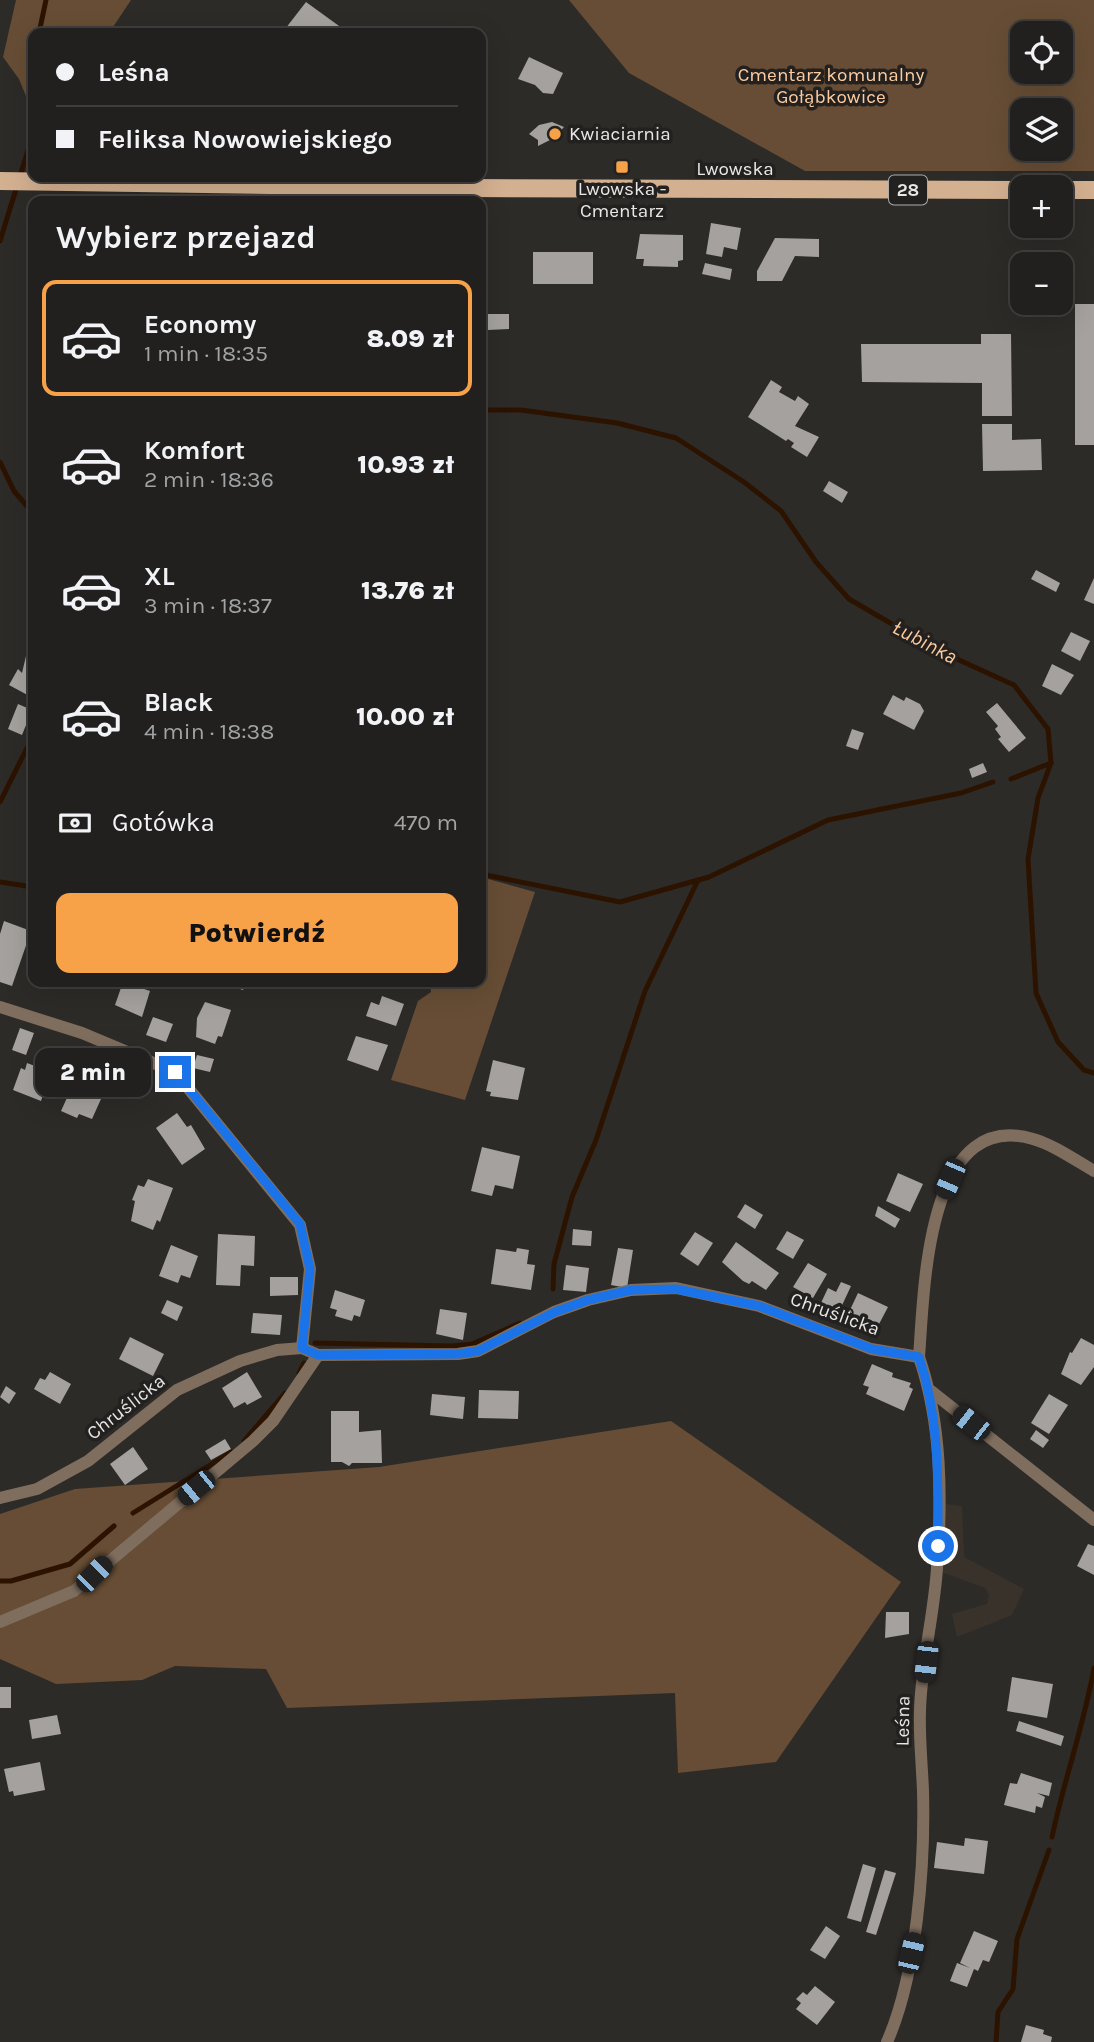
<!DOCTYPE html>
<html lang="pl">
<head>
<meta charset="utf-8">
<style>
  :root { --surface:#22201e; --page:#2a2827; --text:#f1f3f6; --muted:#a2a3a4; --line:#3f3e3c; --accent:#f7a149 }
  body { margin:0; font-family:Karla,sans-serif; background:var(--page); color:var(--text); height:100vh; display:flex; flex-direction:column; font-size:26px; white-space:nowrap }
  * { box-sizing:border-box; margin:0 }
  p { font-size:23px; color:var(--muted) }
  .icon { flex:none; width:38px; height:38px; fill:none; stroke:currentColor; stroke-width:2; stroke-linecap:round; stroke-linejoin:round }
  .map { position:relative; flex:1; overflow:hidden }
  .sheet { position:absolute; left:28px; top:196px; width:458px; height:791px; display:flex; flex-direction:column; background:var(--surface); border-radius:14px; box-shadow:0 7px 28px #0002,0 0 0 2px var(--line) }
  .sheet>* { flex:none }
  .hud { position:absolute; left:28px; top:28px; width:458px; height:154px; border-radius:14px; box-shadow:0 7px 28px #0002,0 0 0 2px var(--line); display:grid; align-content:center; height:154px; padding:0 28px; background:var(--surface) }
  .tools { position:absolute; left:1010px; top:21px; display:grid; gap:14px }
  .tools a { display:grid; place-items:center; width:63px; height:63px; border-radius:14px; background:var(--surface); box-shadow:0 7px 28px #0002,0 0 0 2px var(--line); font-size:35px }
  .end { position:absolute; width:32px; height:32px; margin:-16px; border:9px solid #1a73e8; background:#fff; box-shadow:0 0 0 4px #fff }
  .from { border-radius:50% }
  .bubble { position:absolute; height:49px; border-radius:14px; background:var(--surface); box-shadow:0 7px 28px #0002,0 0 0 2px var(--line); font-size:23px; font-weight:800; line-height:49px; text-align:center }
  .car { position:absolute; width:21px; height:42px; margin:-21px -10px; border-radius:9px; box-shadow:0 0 5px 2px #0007; background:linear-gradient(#222 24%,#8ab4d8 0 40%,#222 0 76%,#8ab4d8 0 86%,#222 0) }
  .hud b { display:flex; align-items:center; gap:24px; height:66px; font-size:26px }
  .hud b+b { border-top:2px solid var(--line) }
  .hud i { width:18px; height:18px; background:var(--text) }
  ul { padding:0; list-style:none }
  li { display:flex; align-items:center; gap:21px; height:116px; margin:0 14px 10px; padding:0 14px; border:4px solid transparent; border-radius:14px }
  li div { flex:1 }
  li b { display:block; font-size:26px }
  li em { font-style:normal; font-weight:800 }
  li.current { border-color:var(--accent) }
  li>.icon { width:63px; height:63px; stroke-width:1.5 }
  h2 { padding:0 28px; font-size:32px; line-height:84px }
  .pay { display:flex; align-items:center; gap:18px; height:77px; padding:0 28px; font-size:26px }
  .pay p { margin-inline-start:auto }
  .action { display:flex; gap:14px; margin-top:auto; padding:14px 28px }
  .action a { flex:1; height:80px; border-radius:14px; background:var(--accent); color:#111; font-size:28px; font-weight:800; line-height:80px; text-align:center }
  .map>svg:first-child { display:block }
  .built { fill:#39322b }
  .green { fill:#674d35; fill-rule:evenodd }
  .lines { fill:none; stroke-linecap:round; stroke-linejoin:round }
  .stream { stroke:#2c1300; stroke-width:5 }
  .building { fill:#a4a19e }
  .minor { stroke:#7f6e5e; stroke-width:12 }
  .primary { stroke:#d3b090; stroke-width:18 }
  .route { stroke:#1a73e8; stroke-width:9 }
  .poi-dot { fill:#f7a149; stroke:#23211f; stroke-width:2.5 }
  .labels { text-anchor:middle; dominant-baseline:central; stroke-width:7; stroke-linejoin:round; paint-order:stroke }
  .shield { fill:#23211f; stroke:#aeacaa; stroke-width:2 }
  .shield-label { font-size:18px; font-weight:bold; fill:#e9e7e5 }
  .park-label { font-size:19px; fill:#fecca0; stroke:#23211f }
  .poi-label { font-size:19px; fill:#e9e7e5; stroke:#23211f; text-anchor:start }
  .street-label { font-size:19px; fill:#e9e7e5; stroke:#23211f }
  .water-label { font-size:21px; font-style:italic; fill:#fbca9d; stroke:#23211f }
</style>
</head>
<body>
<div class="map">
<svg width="1094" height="2042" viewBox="0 0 1094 2042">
  <rect width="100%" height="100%" fill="#2d2b28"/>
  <!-- built -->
  <path class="built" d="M945,1504l17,2 2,51 60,32 -12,26 -55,22 -5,-23 35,-10 2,-9 -4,-7 -44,-16z"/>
  <!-- green -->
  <g class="green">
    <path d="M16,0h115l-22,33h-76v80l-14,-34 -16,-22z"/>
    <path d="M569,0h525v171h-289l-176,-98zM1022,33h38v39h-38zM1022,110h38v39h-38z"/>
    <path d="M481,877l54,15 -70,208 -74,-20 27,-79 13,-9 -1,-10h51z"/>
    <path d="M671,1421l230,161 -125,180 -98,11 -3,-80 -388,15 -21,-39 -91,-3 -33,14 -86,4 -56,-25v-145l75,-25 304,-22z"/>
  </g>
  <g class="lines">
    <!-- stream -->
    <g class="stream">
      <path d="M39,33l7,-33"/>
      <path d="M0,241l30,-97 3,-33"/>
      <path d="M481,410h40l96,13 59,15 68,44 37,29 35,51 33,37 86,50 79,36 34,44 3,34 -13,35 -10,61 8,134 22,49 26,28 10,3"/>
      <path d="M0,462l14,29 19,22"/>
      <path d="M1011,779l40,-16"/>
      <path d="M0,802l33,-66"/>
      <path d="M481,874l139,28 89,-25 119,-57 133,-27 32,-11"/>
      <path d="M0,882l33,5"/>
      <path d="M553,1289l1,-25 18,-67 24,-57 49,-149 53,-111"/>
      <path d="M315,1343l137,3 20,-2 48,-21"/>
      <path d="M299,1373l5,-10"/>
      <path d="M244,1441l41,-48"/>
      <path d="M133,1513l98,-61"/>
      <path d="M0,1581h11l59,-17 44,-38"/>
      <path d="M1052,1837c12,-57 32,-112 42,-169"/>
      <path d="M996,2042l2,-30 15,-23 4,-50 32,-89"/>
    </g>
  </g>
  <!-- building -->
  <g class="building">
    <path d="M306,2l40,29 -2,2h-62z"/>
    <path d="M529,57l34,16 -10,21 -10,-1 -8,-8 -17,-6z"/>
    <path d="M552,122l12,5 -10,11 -16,8v-6l-9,-6 10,-9z"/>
    <path d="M711,223l30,5 -4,22 -13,-3 -2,10 -16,-3z"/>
    <path d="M640,234l43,1v25l-5,1v6l-35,-1 1,-7h-8z"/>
    <path d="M775,238l44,1v18l-24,-1 -13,25h-25v-10z"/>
    <rect x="533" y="252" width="60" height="32"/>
    <path d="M705,263l27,6 -2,11 -28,-6z"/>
    <rect x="1075" y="304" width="19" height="141"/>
    <path d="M488,314h21v15l-21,1z"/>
    <path d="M981,334h30l1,82h-30v-33l-120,-1 -1,-38h120z"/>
    <path d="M771,380l11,7 -3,5 16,9 3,-5 11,8 -14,22 24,11 -12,20 -16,-10 3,-4 -6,-4 -2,2 -38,-24z"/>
    <path d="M982,424h30v16l29,-1 1,31 -59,1z"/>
    <path d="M829,481l19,11 -6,11 -19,-12z"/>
    <path d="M1036,570l24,13 -4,9 -25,-13z"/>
    <path d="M1094,578v26l-10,-4z"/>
    <path d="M1071,632l19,9 -10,20 -19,-10z"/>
    <path d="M33,653v45l-24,-13 9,-16 4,4 4,-17 5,2z"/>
    <path d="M1052,664l22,11 -13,20 -19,-9z"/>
    <path d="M893,695l11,6 2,-4 14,7 4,7 -10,19 -31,-16z"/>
    <path d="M997,703l29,35 -17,14 -11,-13 3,-2 -6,-8 3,-3 -12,-14z"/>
    <path d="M18,704l14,6 -10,25 -14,-6z"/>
    <path d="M852,729l12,4 -6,17 -12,-4z"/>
    <path d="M983,763l4,9 -15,6 -3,-9z"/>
    <path d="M4,921l27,10 -19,55 -12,-4v-48z"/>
    <path d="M123,982l27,9 -8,26 -27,-12z"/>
    <path d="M219,982h27l-3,8z"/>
    <path d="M382,996l22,8 -8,22 -30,-10 5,-14 8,3z"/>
    <path d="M205,1002l26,8 -9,27 -4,-1 -3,8 -19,-7 1,-19z"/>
    <path d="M153,1017l20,7 -7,18 -20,-7z"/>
    <path d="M20,1028l14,5 -8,22 -14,-5z"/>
    <path d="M356,1036l32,9 -10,26 -31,-11z"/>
    <path d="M197,1055l17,4 -4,13 -17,-4z"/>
    <path d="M493,1060l32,8 -7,32 -28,-4 1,-4 -5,-1z"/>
    <path d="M27,1063l24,9 -10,29 -28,-11 8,-22 4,2z"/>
    <path d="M75,1080l16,7 -3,7 13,5 -9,20 -13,-5 -2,4 -16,-7z"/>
    <path d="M177,1113l10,14 4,-2 14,24 -23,16 -26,-37z"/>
    <path d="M482,1147l38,9 -7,33 -18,-4 -3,11 -21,-5z"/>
    <path d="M898,1173l25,11 -13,28 -24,-11z"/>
    <path d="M148,1179l25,9 -13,34 -3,-2 -4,10 -22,-9 4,-20 -3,-1 6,-15 6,2z"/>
    <path d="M745,1204l18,11 -8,14 -18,-12z"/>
    <path d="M878,1206l22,13 -5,9 -20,-12z"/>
    <path d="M573,1229l19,2 -1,15 -19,-1z"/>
    <path d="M787,1231l17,9 -11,19 -17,-10z"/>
    <path d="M695,1232l18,11 -15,23 -18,-12z"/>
    <path d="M218,1234l37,2 -1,30 -13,-1 -1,21 -24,-1z"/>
    <path d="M736,1242l43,31 -13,17 -14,-9 -3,3 -6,-3 -21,-19z"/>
    <path d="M171,1245l27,11 -8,22 -9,-3 -3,8 -19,-7z"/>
    <path d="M517,1248l12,2 -2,14 8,1 -4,25 -40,-6 5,-35 20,3z"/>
    <path d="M618,1248l15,2 -6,38 -16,-3z"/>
    <path d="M808,1263l19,11 -14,24 -20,-11z"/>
    <path d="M566,1265l23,3 -3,24 -23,-2z"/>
    <path d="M270,1277h28v18l-28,1z"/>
    <path d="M841,1282l10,4 -13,28 -18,-9 8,-17 8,4z"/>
    <path d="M335,1290l30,10 -5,17 -6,-2 -2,6 -17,-5 2,-6 -7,-2z"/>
    <path d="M858,1293l30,14 -10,19 -29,-14z"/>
    <path d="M167,1300l16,7 -6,14 -16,-8z"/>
    <path d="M440,1309l27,4 -4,27 -27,-6z"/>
    <path d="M253,1313l29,2 -2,20 -29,-2z"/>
    <path d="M130,1337l34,17 -11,22 -34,-17z"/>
    <path d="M1081,1338l13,7v22l-13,18 -20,-11 9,-22 2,1z"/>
    <path d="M872,1364l21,9 -1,4 19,6 -2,4 4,2 -9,22 -38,-17 3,-7 -6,-2z"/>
    <path d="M50,1372l21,12 -11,20 -26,-15 6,-11 5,2z"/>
    <path d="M247,1372l15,25 -15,8 -2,-3 -11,6 -12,-20z"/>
    <path d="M6,1386l10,7 -7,11 -9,-7z"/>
    <path d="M479,1390l40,1 -1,28 -40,-1z"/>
    <path d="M432,1394l33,3 -2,22 -33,-4z"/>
    <path d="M1049,1394l19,11 -19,29 -18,-11z"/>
    <path d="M331,1411h28v21l22,-2 1,33h-30l-3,3 -7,-4h-11z"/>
    <path d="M1036,1430l13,10 -6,8 -13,-9z"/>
    <path d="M225,1439l6,10 -20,11 -6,-9z"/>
    <path d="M133,1447l15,22 -23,16 -15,-21z"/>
    <path d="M1088,1544l6,2v29l-17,-9z"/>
    <path d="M886,1612h23v22l-24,4z"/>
    <path d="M1012,1677l41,7 -6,34 -40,-7z"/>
    <rect x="0" y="1687" width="11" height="21"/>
    <path d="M57,1715l4,19 -29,5 -3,-19z"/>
    <path d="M1019,1721l45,15 -3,10 -45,-15z"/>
    <path d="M40,1762l5,28 -31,6 -1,-5 -4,1 -5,-23z"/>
    <path d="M1021,1773l31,10 -3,13 -12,-3 8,4 -3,11 -6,-2 -1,7 -31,-8 6,-22 7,1z"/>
    <path d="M965,1838l23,3 -4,33 -50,-6 3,-26 27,4z"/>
    <path d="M863,1864l13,4 -15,54 -14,-4z"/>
    <path d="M885,1870l11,3 -20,62 -10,-3z"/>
    <path d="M826,1926l14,10 -15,23 -15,-9z"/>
    <path d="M974,1931l24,10 -9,21 -6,-2 -5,11 -4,-2 -7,18 -17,-6 7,-18 13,5 -10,-5z"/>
    <path d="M815,1986l20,16 -18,23 -21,-16 5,-6 -5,-4 7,-7 4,3z"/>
    <path d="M1026,2025l18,5 -1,4 9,3 -1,5h-30z"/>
  </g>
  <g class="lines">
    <!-- minor -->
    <g class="minor">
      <path d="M0,1007l82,26 93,39 125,153 10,44 -8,79"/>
      <path d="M931,1391l163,129"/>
      <path d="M0,1498l37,-9 51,-28 89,-71 63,-29 37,-11 25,-2 16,7 140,-1 20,-3 76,-39 34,-12 43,-10 45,-2 83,18 112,43 48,8c5,-62 6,-250 114,-218 21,6 42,21 61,32"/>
      <path d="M0,1622l74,-31 179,-150 20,-20 45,-66"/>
      <path d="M887,2042c30,-68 38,-177 36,-251 -1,-27 -4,-54 -3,-80 1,-48 14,-95 17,-143 5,-70 5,-144 -18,-211"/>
    </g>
    <!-- primary -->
    <g class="primary">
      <path d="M0,181l469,7 553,2"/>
      <path d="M1060,190h34"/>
    </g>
  </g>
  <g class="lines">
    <!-- route -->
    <path class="route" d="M175,1072l125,152 10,45 -8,79 16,7 140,-1 20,-3 77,-39 33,-12 43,-10 45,-1 83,17 113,43 47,8c21,62 19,124 19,189"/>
  </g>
  <!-- markers -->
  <g class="poi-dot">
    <circle cx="555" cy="134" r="7"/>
    <rect x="615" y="160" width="14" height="14" rx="3.5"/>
  </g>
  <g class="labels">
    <!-- shield labels -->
    <rect class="shield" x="889" y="175.5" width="38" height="29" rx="5"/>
    <g class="shield-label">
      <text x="908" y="190">28</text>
    </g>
    <!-- park labels -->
    <g class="park-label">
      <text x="831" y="75">Cmentarz komunalny<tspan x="831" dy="22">Gołąbkowice</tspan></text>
    </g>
    <!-- poi labels -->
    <g class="poi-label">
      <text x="569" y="134">Kwiaciarnia</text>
      <text x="622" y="189" text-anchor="middle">Lwowska -<tspan x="622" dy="22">Cmentarz</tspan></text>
    </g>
    <!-- street labels -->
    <g class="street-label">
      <text x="735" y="169">Lwowska</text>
      <text transform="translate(835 1314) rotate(20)">Chruślicka</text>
      <text transform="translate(126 1407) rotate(-38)">Chruślicka</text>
      <text transform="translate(903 1721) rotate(-89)">Leśna</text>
    </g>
    <!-- water labels -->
    <g class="water-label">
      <text transform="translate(925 642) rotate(28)">Łubinka</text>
    </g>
  </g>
</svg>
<div class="tools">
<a><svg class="icon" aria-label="locate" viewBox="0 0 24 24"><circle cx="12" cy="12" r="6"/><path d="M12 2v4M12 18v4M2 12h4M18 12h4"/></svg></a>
<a><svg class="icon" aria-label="layers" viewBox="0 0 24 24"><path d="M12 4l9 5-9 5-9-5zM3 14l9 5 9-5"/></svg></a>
<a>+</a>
<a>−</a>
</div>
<i class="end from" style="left:938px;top:1546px"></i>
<i class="end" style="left:175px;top:1072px"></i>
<div class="bubble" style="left:35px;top:1048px;width:116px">2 min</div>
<i class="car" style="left:950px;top:1179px;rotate:203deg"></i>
<i class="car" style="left:971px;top:1423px;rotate:308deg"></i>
<i class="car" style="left:196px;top:1488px;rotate:231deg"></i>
<i class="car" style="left:94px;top:1574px;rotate:45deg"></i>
<i class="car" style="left:926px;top:1662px;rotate:187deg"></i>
<i class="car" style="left:911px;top:1953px;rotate:13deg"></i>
<div class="hud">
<b><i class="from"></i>Leśna</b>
<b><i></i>Feliksa Nowowiejskiego</b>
</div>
<section class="sheet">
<h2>Wybierz przejazd</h2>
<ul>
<li class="current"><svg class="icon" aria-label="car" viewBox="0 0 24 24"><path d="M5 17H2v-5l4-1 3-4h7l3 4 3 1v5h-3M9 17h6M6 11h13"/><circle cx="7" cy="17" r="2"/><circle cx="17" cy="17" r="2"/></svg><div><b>Economy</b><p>1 min · 18:35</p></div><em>8.09 zł</em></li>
<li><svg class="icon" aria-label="car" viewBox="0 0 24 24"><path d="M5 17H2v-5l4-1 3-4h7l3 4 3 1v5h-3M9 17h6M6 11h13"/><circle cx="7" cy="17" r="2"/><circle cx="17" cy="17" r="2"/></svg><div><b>Komfort</b><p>2 min · 18:36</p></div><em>10.93 zł</em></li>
<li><svg class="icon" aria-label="car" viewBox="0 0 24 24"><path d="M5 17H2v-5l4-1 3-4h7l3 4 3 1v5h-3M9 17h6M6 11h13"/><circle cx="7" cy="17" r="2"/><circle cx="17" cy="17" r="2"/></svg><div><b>XL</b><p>3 min · 18:37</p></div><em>13.76 zł</em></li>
<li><svg class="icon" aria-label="car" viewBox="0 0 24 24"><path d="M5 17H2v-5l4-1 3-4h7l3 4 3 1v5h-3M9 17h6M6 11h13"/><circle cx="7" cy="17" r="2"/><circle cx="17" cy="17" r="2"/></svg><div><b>Black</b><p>4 min · 18:38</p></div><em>10.00 zł</em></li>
</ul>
<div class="pay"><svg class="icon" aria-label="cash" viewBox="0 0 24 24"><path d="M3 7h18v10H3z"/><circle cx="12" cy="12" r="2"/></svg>Gotówka<p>470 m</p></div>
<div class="action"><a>Potwierdź</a></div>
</section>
</div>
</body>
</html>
